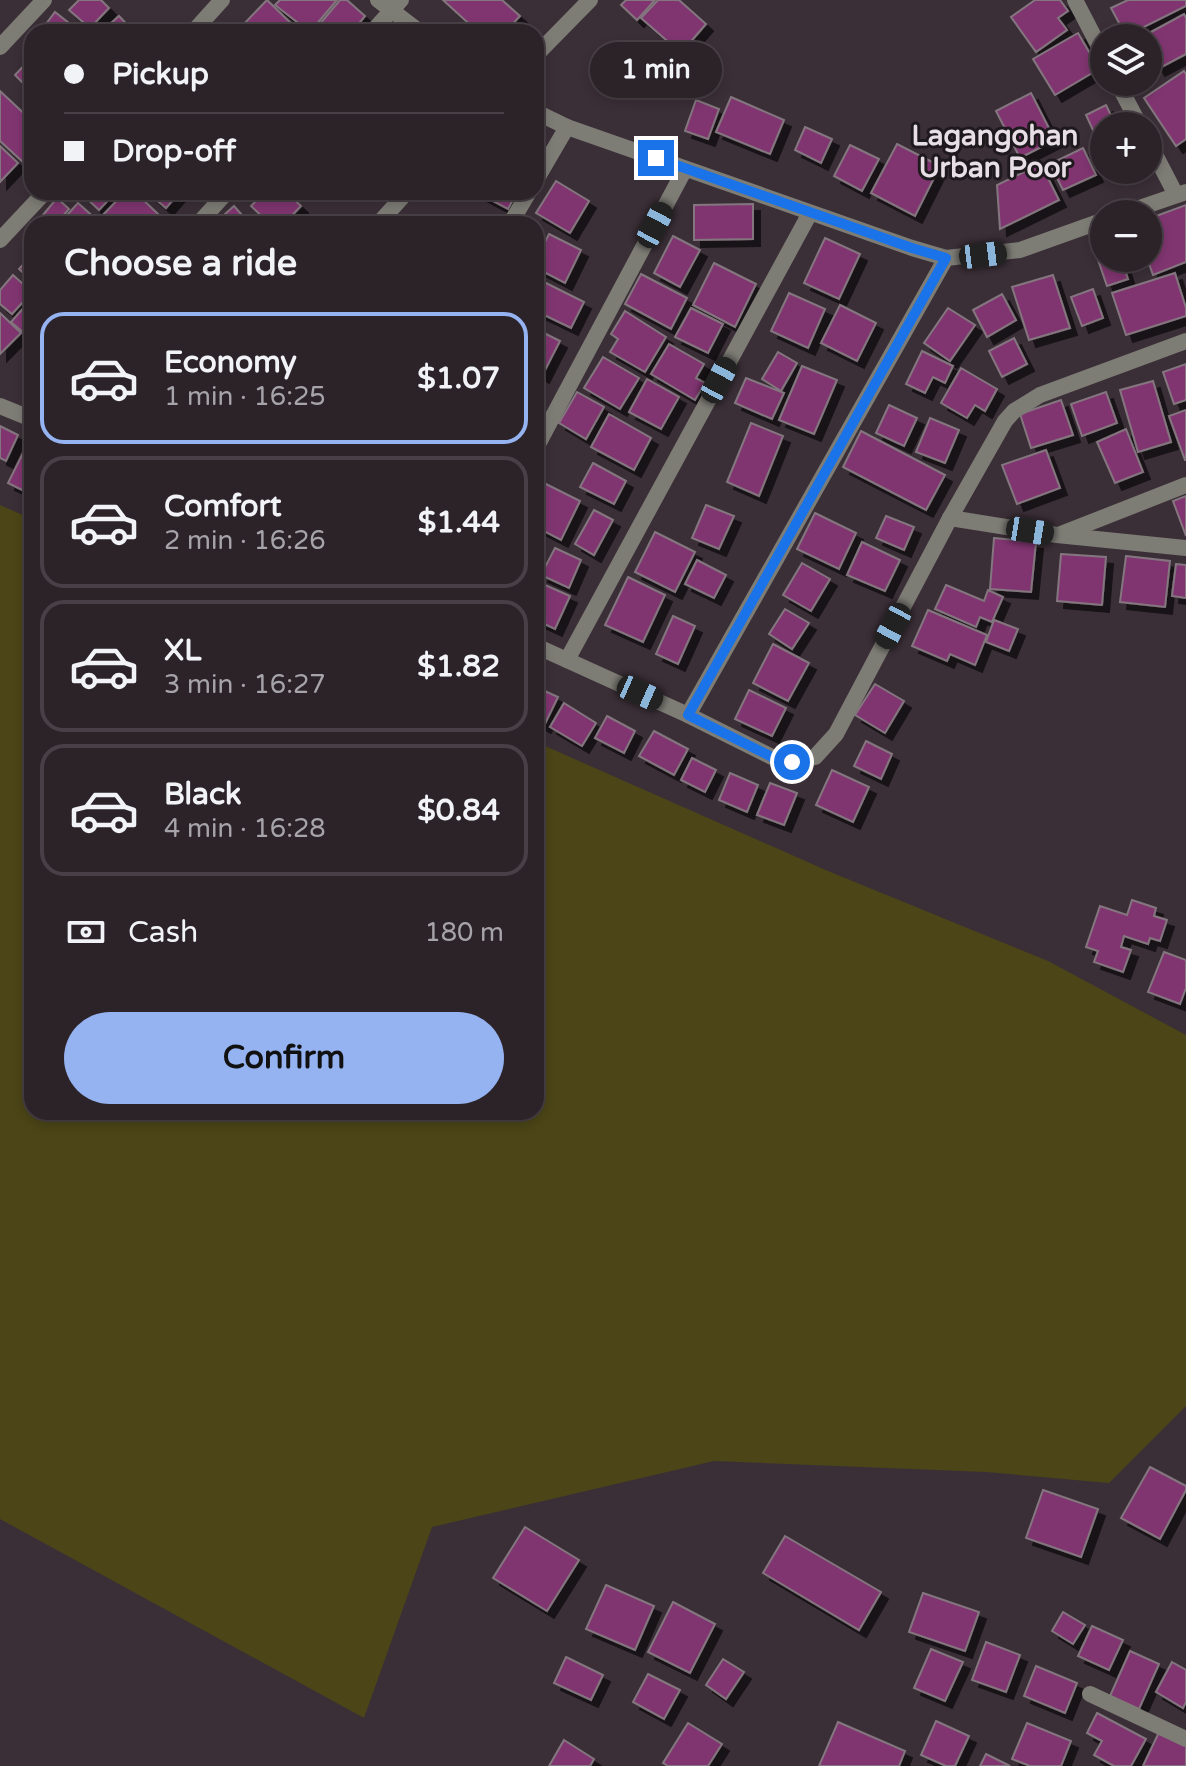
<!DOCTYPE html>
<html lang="en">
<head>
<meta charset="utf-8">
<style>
  :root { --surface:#2c2329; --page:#382f35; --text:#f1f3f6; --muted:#a6a4a8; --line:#484046; --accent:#95b2f1 }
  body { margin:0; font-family:"Varela Round",sans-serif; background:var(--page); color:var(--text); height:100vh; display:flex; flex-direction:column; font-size:30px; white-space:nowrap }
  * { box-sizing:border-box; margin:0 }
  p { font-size:26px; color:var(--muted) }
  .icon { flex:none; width:44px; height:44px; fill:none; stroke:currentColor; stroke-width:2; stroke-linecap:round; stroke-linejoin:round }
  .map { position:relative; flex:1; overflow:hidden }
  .drawer { position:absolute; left:24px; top:216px; width:520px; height:904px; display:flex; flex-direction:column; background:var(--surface); border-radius:24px; box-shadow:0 4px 12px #0003,0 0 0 2px var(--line) }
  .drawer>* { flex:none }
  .banner { position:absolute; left:24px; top:24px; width:520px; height:176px; border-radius:24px; box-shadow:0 4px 12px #0003,0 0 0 2px var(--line); display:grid; align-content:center; height:176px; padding:0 40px; background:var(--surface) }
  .tools { position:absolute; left:1090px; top:24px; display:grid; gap:16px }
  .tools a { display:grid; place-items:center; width:72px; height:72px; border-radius:50%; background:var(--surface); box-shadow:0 4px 12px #0003,0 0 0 2px var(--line); font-size:40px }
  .end { position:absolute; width:36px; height:36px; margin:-18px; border:10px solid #1a73e8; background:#fff; box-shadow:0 0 0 4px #fff }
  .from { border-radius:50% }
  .bubble { position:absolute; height:56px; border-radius:28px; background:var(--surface); box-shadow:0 4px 12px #0003,0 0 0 2px var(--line); font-size:26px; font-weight:700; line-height:56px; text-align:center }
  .car { position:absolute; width:24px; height:48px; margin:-24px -12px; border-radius:10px; box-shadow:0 0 6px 2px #0007; background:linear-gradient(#222 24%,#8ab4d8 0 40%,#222 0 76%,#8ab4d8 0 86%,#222 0) }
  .banner b { display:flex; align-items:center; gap:28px; height:76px; font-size:30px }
  .banner b+b { border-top:2px solid var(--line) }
  .banner i { width:20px; height:20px; background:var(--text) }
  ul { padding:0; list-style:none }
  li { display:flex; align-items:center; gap:24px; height:132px; margin:0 16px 12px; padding:0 24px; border:4px solid var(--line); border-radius:24px }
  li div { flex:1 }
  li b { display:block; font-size:30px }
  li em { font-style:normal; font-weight:700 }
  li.current { border-color:var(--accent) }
  li>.icon { width:72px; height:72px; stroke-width:1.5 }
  h2 { padding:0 40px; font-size:36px; line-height:96px }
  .pay { display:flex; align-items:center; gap:20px; height:88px; padding:0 40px; font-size:30px }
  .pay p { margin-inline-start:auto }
  .primary-button { display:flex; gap:16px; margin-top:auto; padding:16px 40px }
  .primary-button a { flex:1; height:92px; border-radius:48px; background:var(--accent); color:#111; font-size:32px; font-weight:700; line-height:92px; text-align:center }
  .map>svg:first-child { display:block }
  .green { fill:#4b4517 }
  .building { fill:#80366f; stroke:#84767f; stroke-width:2; filter:url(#shadow) }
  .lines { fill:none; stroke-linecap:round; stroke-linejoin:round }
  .street { stroke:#7d7c75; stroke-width:16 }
  .route { stroke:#1a73e8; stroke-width:10 }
  .labels { text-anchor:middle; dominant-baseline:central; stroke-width:6; stroke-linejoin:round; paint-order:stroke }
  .neighbourhood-label { font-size:28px; font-weight:bold; fill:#e7dfe5; stroke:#1e191d }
</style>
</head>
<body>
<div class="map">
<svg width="1186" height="1766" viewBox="0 0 1186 1766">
  <defs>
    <filter id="shadow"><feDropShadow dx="7" dy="7" stdDeviation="0" flood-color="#0009"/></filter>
  </defs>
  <rect width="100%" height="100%" fill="#3b2f37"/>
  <!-- green -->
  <path class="green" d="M0,505l32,14v593h504v-370l292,129 220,90 138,74v371l-77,77 -123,-11 -272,-11 -282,66 -68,191 -364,-199z"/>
  <!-- building -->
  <g class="building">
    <path d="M79,0h22l8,8 -19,20 -21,-18z"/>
    <path d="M267,0l33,32 -63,-1z"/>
    <path d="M280,0h57l-27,32 -35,-27z"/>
    <path d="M340,0h7l18,16 -13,16h-39z"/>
    <path d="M443,0h59l18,16 -15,16h-27z"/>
    <path d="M626,0h29l-18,20 -16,-15z"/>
    <path d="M658,0h21l27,24 -25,29 -40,-35z"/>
    <path d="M1035,0h25l8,11 -10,7 9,12 -31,22 -25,-35z"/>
    <path d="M1128,0h58v6l-60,30 -15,-28z"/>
    <path d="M55,12l19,15 -4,5h-30z"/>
    <path d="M1184,14l2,4v36l-28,15 -7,-13 -3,2v-20h-8z"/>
    <path d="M119,16l15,16h-33z"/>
    <path d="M1078,33l21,36 -44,26 -22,-36z"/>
    <path d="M32,57v35l-17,-17z"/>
    <path d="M1184,71l2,3v65l-10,7 -32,-48z"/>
    <path d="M0,91l32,30v37l-2,-2 -6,7 -24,-22z"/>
    <path d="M1031,93l24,47 -35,18 -24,-47z"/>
    <path d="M731,97l53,23 -14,34 -54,-22z"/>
    <path d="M696,100l23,9 -11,30 -23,-8z"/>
    <path d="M1106,105l10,21h-12v12l-6,3 -12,-26z"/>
    <path d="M805,127l27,12 -11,24 -26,-13z"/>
    <path d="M897,144l43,22 -25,50 -44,-23z"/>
    <path d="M850,145l29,14 -17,32 -28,-15z"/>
    <path d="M0,146l18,17 -18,19z"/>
    <path d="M1083,148l13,27 -33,15 -13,-26z"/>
    <path d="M1041,164l18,36 -59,29 -3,-44z"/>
    <path d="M556,181l33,20 -19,32 -34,-20z"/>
    <path d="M83,192h33l-17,18 -17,-16z"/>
    <path d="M125,192h10l23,22 -10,10h-38l-8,-8z"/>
    <path d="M147,192h33l-14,16z"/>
    <path d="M265,192h21l15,14 -17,18h-14l-19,-18z"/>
    <path d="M476,192h41l-9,17z"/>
    <path d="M57,198l12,11 -13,15h-15l-3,-3z"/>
    <path d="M78,203l20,18 -2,3h-37z"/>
    <path d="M753,204v35l-59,1v-35z"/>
    <path d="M1186,205v57l-33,13 -6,-17 1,-39z"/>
    <path d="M234,206l16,18h-36z"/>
    <path d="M549,234l32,16 -16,33 -29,-15v-8z"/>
    <path d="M673,236l27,14 -20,37 -26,-14z"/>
    <path d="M825,238l35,16 -21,45 -35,-16z"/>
    <path d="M1104,251v7h17l7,21 -21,7 -11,-32z"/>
    <path d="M32,255v26l-13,-12z"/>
    <path d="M714,263l42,21 -21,43 -42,-22z"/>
    <path d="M1175,273l11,35v8l-60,19 -14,-42z"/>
    <path d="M641,274l46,24 -16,31 -46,-25z"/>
    <path d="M13,275l19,17 -20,22 -12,-10v-14z"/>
    <path d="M1053,275l17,53 -41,12 -17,-53z"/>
    <path d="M546,283l38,19 -13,26 -35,-17v-8z"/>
    <path d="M1093,289l10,29 -21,8 -11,-29z"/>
    <path d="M789,293l36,16 -17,39 -37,-17z"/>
    <path d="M1002,294l14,26 -29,17 -14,-27z"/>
    <path d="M28,303l4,4v33l-21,-18z"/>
    <path d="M840,305l36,18 -19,38 -36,-18z"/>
    <path d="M691,308l32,16 -15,29 -33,-16z"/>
    <path d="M948,308l27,17 -25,36 -26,-18z"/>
    <path d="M625,311l41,26 -21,35 -35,-20 8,-13 -7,-5z"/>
    <path d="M0,313l21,20 -21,21z"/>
    <path d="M536,329l24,12 -18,35 -6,-4z"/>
    <path d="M1014,338l13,26 -25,13 -13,-26z"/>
    <path d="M669,344l35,20 -8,14 9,5 -10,17 -44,-26z"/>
    <path d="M922,351l31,15 -8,17 -12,-6 -8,16 -19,-9z"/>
    <path d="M778,352l19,11 -16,28 -19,-12z"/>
    <path d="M603,357l36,21 -19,31 -36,-21z"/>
    <path d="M1186,364v36l-12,4 -11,-32z"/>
    <path d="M802,366l35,14 -23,54 -35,-14z"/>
    <path d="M961,368l36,21 -12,22 -10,-6 -8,13 -26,-15z"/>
    <path d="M746,378l38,15 -12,26 -37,-16z"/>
    <path d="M647,379l32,18 -18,32 -32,-17z"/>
    <path d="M1153,381l18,61 -33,10 -18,-62z"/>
    <path d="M577,392l27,15 -18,32 -27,-16z"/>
    <path d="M1106,392l11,31 -35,13 -11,-32z"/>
    <path d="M1061,400l12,35 -42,13 -11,-34z"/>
    <path d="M889,405l28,13 -13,28 -28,-13z"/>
    <path d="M1186,410v50h-1l-16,-44z"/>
    <path d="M609,414l42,24 -17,32 -43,-23z"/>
    <path d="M930,418l29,12 -14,33 -29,-11z"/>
    <path d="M751,423l32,13 -24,60 -32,-14z"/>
    <path d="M0,426l18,9 -12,26 -6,-3z"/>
    <path d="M1126,429l17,43 -28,11 -18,-41z"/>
    <path d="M861,431l84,44 -19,35 -83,-43z"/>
    <path d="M29,441l3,1v53l-24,-12z"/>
    <path d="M1046,450l14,38 -43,16 -15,-39z"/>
    <path d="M593,463l33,18 -12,23 -34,-17z"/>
    <path d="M536,479l44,22 -19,39 -25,-13z"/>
    <path d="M1186,496v40l-13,-35z"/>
    <path d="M706,505l28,11 -15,33 -27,-11z"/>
    <path d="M594,510l19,10 -19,35 -19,-11z"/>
    <path d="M815,513l41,20 -17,36 -42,-20z"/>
    <path d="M886,516l28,11 -10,23 -28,-12z"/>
    <path d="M655,532l40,20 -20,40 -40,-20z"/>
    <path d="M994,538l42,4 -5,50 -41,-3z"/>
    <path d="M862,542l38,18 -15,31 -38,-16z"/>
    <path d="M555,548l26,12 -12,28 -28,-13z"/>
    <path d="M1061,554l45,3 -4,48 -45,-4z"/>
    <path d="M1126,556l44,5 -5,46 -45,-5z"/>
    <path d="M697,560l29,15 -12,23 -29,-14z"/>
    <path d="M802,563l28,16 -19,32 -28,-16z"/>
    <path d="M1176,564l10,1v33l-14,-2z"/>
    <path d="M628,577l37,18 -22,47 -38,-17z"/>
    <path d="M536,581l34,15 -15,33 -19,-9z"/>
    <path d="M946,585l38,16 4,-11 15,7 -11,25 -12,-5 -4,10 -41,-18z"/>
    <path d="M785,609l24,14 -17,26 -23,-15z"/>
    <path d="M928,610l59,25 -12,30 -25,-11 -3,7 -35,-15z"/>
    <path d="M673,616l22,10 -17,38 -22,-10z"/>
    <path d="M994,620l24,9 -9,22 -23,-9z"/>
    <path d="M773,644l36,19 -21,38 -35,-18z"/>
    <path d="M875,684l29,17 -19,32 -30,-18z"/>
    <path d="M536,687l22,10 -14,29 -8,-4z"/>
    <path d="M749,690l37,18 -14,28 -37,-17z"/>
    <path d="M564,703l32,20 -14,23 -32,-19z"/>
    <path d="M607,716l28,15 -11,22 -29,-15z"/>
    <path d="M654,731l34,18 -14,26 -35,-19z"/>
    <path d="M866,741l26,13 -11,25 -27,-13z"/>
    <path d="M692,758l24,12 -11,22 -24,-12z"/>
    <path d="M832,770l37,17 -16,35 -37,-17z"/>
    <path d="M730,773l28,12 -11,27 -28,-12z"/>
    <path d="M770,783l27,10 -13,32 -27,-10z"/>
    <path d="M1132,900l24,8 -2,8 13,4 -7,21 -10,-3 -2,6 -24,-8 -3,11 10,3 -8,22 -29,-10 4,-11 -12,-4 14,-41 27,9z"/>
    <path d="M1164,952l22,8v28l-6,16 -32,-12z"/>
    <path d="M1150,1467l36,19v4l-26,49 -39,-21z"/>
    <path d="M1043,1490l55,19 -17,48 -55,-19z"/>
    <path d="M525,1527l54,33 -32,51 -54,-33z"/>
    <path d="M785,1536l96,56 -22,38 -96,-57z"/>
    <path d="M606,1585l48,21 -19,44 -49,-21z"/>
    <path d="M923,1593l56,19 -14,39 -56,-19z"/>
    <path d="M673,1602l42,22 -25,49 -42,-21z"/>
    <path d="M1063,1612l22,13 -12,19 -21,-13z"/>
    <path d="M1092,1626l31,14 -14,30 -31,-14z"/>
    <path d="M986,1642l34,13 -14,37 -34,-12z"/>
    <path d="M931,1649l32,13 -18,39 -31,-13z"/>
    <path d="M1130,1651l29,13 -20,45 -29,-13z"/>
    <path d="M566,1657l37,18 -12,25 -37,-17z"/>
    <path d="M723,1659l21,13 -18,27 -20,-14z"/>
    <path d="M1172,1662l14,8v32l-3,6 -27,-16z"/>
    <path d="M1036,1666l41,17 -12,30 -41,-17z"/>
    <path d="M648,1674l32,16 -16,29 -31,-17z"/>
    <path d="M1097,1713l49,26 -15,27h-17l-20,-11 8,-14 -15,-8z"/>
    <path d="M936,1721l33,15 -14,30h-9l-25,-11z"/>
    <path d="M838,1722l67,29 -6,15h-80z"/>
    <path d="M688,1723l34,21 -14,22h-40l-5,-3z"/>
    <path d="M1027,1723l44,18 -10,25h-31l-18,-7z"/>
    <path d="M1160,1730l26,12v24h-43z"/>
    <path d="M564,1740l30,19 -4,7h-41z"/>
    <path d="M986,1754l24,12h-30z"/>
  </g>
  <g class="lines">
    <!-- street -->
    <g class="street">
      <path d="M378,0l42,32"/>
      <path d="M1075,0l29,56"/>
      <path d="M193,32l29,-32"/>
      <path d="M372,32l29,-32"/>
      <path d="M0,47l44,-47"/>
      <path d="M536,55l54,-55"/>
      <path d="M1117,82l23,44"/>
      <path d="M536,112l31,15 345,121 34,10 74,-8 84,-30"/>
      <path d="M1148,141l28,54"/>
      <path d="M536,180l31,-53"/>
      <path d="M1122,214l64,-22"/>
      <path d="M198,224l29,-32"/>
      <path d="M378,224l29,-32"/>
      <path d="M510,224l19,-32"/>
      <path d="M0,240l45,-48"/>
      <path d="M0,406l32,13"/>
      <path d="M536,448l149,-279"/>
      <path d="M950,518l107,17 129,13"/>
      <path d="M1061,534l125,-49"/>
      <path d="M536,646l152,69 84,42 20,5 23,-5 21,-23 114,-216 55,-97 9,-10 26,-16 146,-54"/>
      <path d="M567,660l243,-447"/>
      <path d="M688,715l258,-457"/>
      <path d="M1090,1694l96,45"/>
    </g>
  </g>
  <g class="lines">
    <!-- route -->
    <path class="route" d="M656,158l256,90 34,10 -258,457 84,42 20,5"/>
  </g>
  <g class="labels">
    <!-- neighbourhood labels -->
    <g class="neighbourhood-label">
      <text x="995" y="136">Lagangohan<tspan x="995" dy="32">Urban Poor</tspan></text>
    </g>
  </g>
</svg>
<div class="tools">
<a><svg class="icon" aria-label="layers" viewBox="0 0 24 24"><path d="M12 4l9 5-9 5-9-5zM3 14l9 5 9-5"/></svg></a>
<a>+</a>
<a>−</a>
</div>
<i class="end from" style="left:792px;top:762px"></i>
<i class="end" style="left:656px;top:158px"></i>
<div class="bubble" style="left:590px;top:42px;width:132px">1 min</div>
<i class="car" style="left:655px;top:225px;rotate:28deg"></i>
<i class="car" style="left:983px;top:255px;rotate:83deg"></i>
<i class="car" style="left:719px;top:380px;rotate:28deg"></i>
<i class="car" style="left:1030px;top:531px;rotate:99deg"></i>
<i class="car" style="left:893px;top:626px;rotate:208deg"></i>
<i class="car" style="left:640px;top:693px;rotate:114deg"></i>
<div class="banner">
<b><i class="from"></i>Pickup</b>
<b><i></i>Drop-off</b>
</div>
<section class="drawer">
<h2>Choose a ride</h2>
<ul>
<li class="current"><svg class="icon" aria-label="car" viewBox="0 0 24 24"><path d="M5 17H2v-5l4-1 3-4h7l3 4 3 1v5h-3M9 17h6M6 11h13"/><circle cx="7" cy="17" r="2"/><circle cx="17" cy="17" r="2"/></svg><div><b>Economy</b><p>1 min · 16:25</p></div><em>$1.07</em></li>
<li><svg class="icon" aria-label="car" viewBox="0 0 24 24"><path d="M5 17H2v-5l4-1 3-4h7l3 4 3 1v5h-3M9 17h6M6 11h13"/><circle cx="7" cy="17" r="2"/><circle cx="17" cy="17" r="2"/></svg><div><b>Comfort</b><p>2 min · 16:26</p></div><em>$1.44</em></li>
<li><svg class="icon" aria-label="car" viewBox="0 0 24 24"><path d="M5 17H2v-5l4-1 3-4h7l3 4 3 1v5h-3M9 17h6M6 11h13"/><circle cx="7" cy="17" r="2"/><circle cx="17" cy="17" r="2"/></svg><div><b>XL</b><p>3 min · 16:27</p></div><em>$1.82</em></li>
<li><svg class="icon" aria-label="car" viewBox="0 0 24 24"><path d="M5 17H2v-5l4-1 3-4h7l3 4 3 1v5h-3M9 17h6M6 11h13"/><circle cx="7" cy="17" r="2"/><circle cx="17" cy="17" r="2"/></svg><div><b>Black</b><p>4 min · 16:28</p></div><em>$0.84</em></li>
</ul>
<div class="pay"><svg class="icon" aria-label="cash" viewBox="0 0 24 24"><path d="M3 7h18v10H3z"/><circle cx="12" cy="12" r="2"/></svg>Cash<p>180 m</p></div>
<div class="primary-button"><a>Confirm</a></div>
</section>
</div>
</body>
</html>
